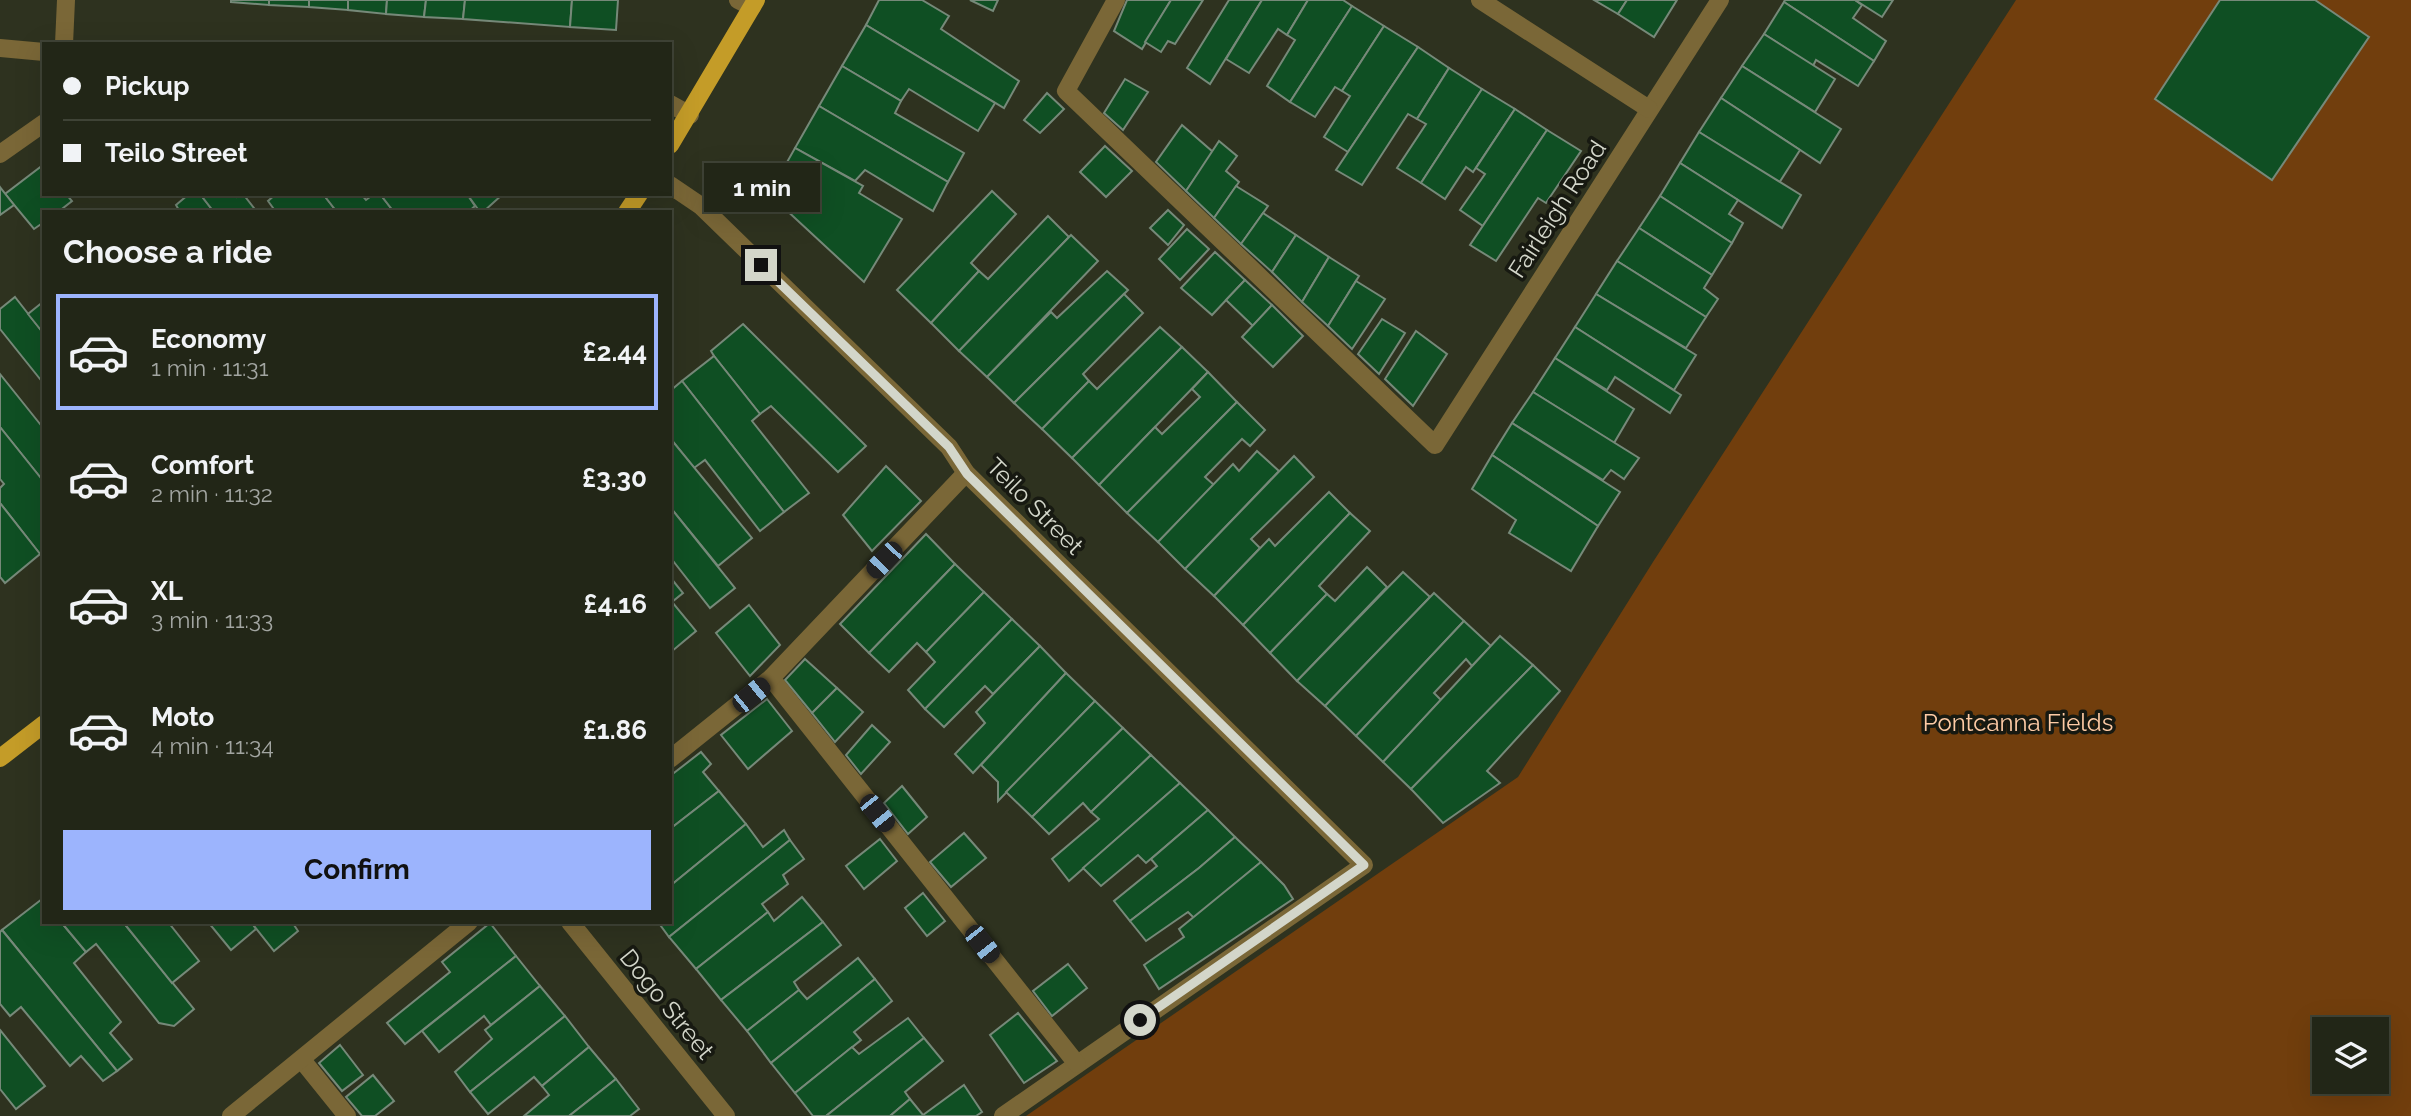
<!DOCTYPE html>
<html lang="en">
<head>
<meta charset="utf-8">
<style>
  :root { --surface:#222617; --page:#2e3224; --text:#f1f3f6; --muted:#a2a5a1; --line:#3f4336; --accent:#9cb4fd }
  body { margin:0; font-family:Raleway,sans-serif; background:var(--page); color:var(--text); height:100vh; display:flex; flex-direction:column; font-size:26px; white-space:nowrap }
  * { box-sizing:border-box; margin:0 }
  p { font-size:23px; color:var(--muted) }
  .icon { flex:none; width:38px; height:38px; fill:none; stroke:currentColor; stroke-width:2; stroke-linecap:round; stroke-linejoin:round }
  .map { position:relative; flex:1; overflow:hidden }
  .details { position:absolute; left:42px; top:210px; width:630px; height:714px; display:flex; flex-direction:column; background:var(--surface); border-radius:0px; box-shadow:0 7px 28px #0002,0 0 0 2px var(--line) }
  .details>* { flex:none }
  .guide { position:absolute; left:42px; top:42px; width:630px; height:154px; border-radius:0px; box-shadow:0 7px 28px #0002,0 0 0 2px var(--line); display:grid; align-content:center; height:154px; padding:0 21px; background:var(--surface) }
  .buttons { position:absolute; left:2312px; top:1017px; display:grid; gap:14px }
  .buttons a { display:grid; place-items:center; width:77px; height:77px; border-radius:0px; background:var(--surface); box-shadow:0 7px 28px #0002,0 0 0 2px var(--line); font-size:35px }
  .end { position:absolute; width:32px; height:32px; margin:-16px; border:9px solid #d3d6ca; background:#111; box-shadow:0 0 0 4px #111 }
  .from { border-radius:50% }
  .bubble { position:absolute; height:49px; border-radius:0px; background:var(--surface); box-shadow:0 7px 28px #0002,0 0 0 2px var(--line); font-size:23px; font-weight:700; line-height:49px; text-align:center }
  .car { position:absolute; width:21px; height:42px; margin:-21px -10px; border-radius:9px; box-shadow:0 0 5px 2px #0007; background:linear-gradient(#222 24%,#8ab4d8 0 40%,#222 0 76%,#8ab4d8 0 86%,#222 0) }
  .guide b { display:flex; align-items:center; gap:24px; height:66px; font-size:26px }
  .guide b+b { border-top:2px solid var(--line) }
  .guide i { width:18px; height:18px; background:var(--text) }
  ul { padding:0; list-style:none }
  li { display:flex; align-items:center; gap:21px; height:116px; margin:0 14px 10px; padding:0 7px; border:4px solid transparent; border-radius:0px }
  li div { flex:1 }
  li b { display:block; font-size:26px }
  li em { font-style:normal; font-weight:700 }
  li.selected { border-color:var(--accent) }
  li>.icon { width:63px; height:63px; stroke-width:1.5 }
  h2 { padding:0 21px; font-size:32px; line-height:84px }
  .action { display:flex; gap:14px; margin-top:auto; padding:14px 21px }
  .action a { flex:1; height:80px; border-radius:0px; background:var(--accent); color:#111; font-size:28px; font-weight:700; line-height:80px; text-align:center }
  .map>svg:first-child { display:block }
  .green { fill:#713e0d; fill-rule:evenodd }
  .building { fill:#0f4f23; stroke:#768979; stroke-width:2 }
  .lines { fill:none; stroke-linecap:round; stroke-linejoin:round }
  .minor { stroke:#7a6737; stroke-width:18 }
  .major { stroke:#c49c28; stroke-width:18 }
  .route { stroke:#d3d6ca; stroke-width:9 }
  .labels { text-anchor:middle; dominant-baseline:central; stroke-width:7; stroke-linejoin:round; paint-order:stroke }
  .street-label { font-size:24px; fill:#d3d6ca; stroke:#171911 }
  .park-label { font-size:24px; fill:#fecba5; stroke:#171911 }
</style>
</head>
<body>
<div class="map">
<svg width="2411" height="1116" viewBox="0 0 2411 1116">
  <rect width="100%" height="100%" fill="#2e321f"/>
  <!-- green -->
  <path class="green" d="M2016,0h395v1116h-1385l492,-339 135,-215zM2324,1029h52v53h-52z"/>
  <!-- building -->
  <g class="building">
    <path d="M231,0h38v5l-38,-3z"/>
    <path d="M269,0h40v7l-40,-2z"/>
    <path d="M309,0h39v10l-39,-3z"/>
    <path d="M348,0h39l-1,14 -38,-4z"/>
    <path d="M387,0h39l-2,17 -38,-3z"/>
    <path d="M426,0h39l-2,19 -39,-2z"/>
    <path d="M465,0h107l-2,27 -107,-8z"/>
    <path d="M572,0h46l-2,30 -46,-3z"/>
    <path d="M879,0h43l27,16 -8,13 78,52 -15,27 -138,-83z"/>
    <path d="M970,0h28l-5,11z"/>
    <path d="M1127,0h44l-29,49 -28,-18z"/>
    <path d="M1171,0h32l-28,44 -7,-3 -7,11 -16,-10z"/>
    <path d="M1229,0h33l-52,84 -23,-16z"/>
    <path d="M1262,0h46l-21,35 -9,-6 -29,44 -23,-14z"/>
    <path d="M1308,0h35l9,6 -62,96 -23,-16 28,-46 -8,-5z"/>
    <path d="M1594,0h33l-9,14z"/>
    <path d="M1627,0h50l-23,37 -36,-23z"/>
    <path d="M1785,0h70l7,5 -9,13 33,23 -12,20 -90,-59z"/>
    <path d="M1855,0h38l-11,17z"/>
    <path d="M2220,0h95l54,37 -97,143 -117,-81z"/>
    <path d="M1784,2l90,59 -16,25 -42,-26 -3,6 -49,-32z"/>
    <path d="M1352,6l32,20 -42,65 -7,-4 -20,30 -25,-15z"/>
    <path d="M866,25l129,78 -17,28 -69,-42 -8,12 -59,-35z"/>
    <path d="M1384,26l34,21 -70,105 -24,-15 26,-41 -8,-5z"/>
    <path d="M1764,34l71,45 -20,33 -73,-46z"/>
    <path d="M1418,47l31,21 -32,51 -9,-5 -46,71 -26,-15z"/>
    <path d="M842,66l59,35 -6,12 69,40 -16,29 -129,-76z"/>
    <path d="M1742,66l99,63 -21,34 -99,-65z"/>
    <path d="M1449,68l33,21 -61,94 -24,-15 29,-44 -9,-5z"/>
    <path d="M1125,79l23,13 -25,38 -19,-17z"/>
    <path d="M1482,89l33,20 -42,63 -7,-5 -21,32 -24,-16z"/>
    <path d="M1047,93l17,16 -24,24 -16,-13z"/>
    <path d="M1721,98l79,52 -21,33 -80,-51z"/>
    <path d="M819,106l129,76 -15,29 -68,-41 -10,11 -60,-33z"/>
    <path d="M1515,109l32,21 -64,96 -23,-16 25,-36 -9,-6z"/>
    <path d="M1182,125l31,27 -27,39 -30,-29z"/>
    <path d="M1547,130l34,21 -35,52 -8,-5 -42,63 -26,-16z"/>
    <path d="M1699,132l102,63 -19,33 -102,-65z"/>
    <path d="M1219,141l18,15 -11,15 13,11 -25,36 -28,-27z"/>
    <path d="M1105,146l27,25 -26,26 -26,-25z"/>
    <path d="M795,148l68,38 -4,7 43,26 -38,63 -95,-88z"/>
    <path d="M1680,163l58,37 -9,14 14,9 -11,20 -72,-47z"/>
    <path d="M43,165l1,29h22l6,7 -14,11h-14v10l-10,7 -29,-35z"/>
    <path d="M1236,186l32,20 -27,38 -27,-26z"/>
    <path d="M0,187l14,18 -14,10z"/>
    <path d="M992,191l24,23 -45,49 8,8 -48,52 -34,-33z"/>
    <path d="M189,194h11l14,18h-34l-4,-7z"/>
    <path d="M200,194h34l3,3 6,-3 14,18h-43z"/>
    <path d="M276,194h47l14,18h-61l-8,-11z"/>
    <path d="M323,194h38l5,6 8,-6h6l14,18h-57z"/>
    <path d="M380,194h87l8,12 -7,6h-74z"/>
    <path d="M467,194h36l-20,18h-3z"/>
    <path d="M1660,196l72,47 -20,32 -73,-47z"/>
    <path d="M1168,210l16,15 -16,20 -18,-17z"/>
    <path d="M1263,213l33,22 -24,37 -31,-28z"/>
    <path d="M1048,216l21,21 -110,114 -28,-28 48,-52 9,8z"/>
    <path d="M1639,228l73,47 -8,13 14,11 -12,18 -89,-56z"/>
    <path d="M1187,229l22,20 -29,31 -21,-21z"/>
    <path d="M1071,235l27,26 -111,116 -28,-26z"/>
    <path d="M1296,235l33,22 -27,45 -30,-30z"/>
    <path d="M1215,252l30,28 -33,35 -31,-27z"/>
    <path d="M1329,257l30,19 -31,50 -26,-24z"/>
    <path d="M1617,261l89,56 -20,31 -90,-54z"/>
    <path d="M1107,271l21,19 -114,113 -27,-26 64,-65 6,6z"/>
    <path d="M1245,280l27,25 -19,21 -27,-26z"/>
    <path d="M1356,281l29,18 -33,50 -24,-23z"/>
    <path d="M1124,294l19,19 -60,61 6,7 -47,48 -28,-26z"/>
    <path d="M1596,294l100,61 -22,35 -99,-63z"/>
    <path d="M15,297l29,37v50l-44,-55v-20z"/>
    <path d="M44,301v33l-16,-20z"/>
    <path d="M1272,305l31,31 -30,31 -31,-30z"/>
    <path d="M1382,319l23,14 -26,41 -21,-20z"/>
    <path d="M743,324l123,122 -28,26 -67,-66 -11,8 -46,-58 -3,-5z"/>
    <path d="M1160,327l22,20 -110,111 -30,-29 47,-48 8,8z"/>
    <path d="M1575,327l106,68 -11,18 -55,-36 -8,13 -52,-32z"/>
    <path d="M1416,331l31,23 -34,52 -28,-27z"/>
    <path d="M1182,347l26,25 -109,113 -27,-27z"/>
    <path d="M714,356l46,58 -8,7 57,72 -25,19 -102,-131z"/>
    <path d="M1555,358l79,51 -20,34 -81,-51z"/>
    <path d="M1208,372l29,30 -110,111 -28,-28 56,-58 7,7 38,-37 -8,-8z"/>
    <path d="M0,374l44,55v53l-44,-55z"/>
    <path d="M682,381l102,131 -24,19 -55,-71 -11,8 -24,-30v-47z"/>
    <path d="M1533,392l106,66 -15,21 -13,-9 -8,10 -91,-57z"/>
    <path d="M1237,402l28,28 -15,16 -8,-7 -37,38 9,8 -56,57 -31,-29z"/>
    <path d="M1512,423l108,69 -22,34 -106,-71z"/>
    <path d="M0,427l44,55v69l-4,3 -40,-51v-15l4,-4 -4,-5z"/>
    <path d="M670,438l82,100 -34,28 -48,-59z"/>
    <path d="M1257,451l22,20 -94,98 -27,-27 75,-78 6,7z"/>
    <path d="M1492,455l106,71 -27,45 -62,-38 7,-13 -44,-31z"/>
    <path d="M1294,456l20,21 -63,62 9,9 -46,48 -29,-27z"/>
    <path d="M886,466l35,35 -49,50 -29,-36z"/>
    <path d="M1329,492l21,21 -107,112 -29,-29 55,-57 6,7z"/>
    <path d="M0,503l40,51 -35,29 -5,-6z"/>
    <path d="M670,507l65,81 -25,20 -40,-51z"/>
    <path d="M1350,513l20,18 -51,55 8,8 -57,59 -27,-28z"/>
    <path d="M926,534l29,30 -86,89 -29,-29z"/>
    <path d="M955,564l29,28 -58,60 -9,-9 -28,29 -20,-19z"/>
    <path d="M1367,567l20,20 -90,94 -27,-28 57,-59 8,7z"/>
    <path d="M1403,572l27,25 -105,109 -28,-25z"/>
    <path d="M670,577l13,16 -11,9 24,29 -25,21z"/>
    <path d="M984,592l28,27 -87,90 -17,-19 27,-28 -9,-10z"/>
    <path d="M1434,593l30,28 -108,115 -31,-30z"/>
    <path d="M749,605l31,40 -30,31 -34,-43z"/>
    <path d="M1012,619l28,27 -47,48 -8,-8 -41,41 -19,-18z"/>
    <path d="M1464,621l27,25 -19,20 -6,-7 -32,34 7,7 -58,62 -27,-26z"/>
    <path d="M1500,636l33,29 -122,124 -28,-27z"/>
    <path d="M1040,646l26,27 -93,100 -18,-19 30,-31 -9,-11z"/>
    <path d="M805,659l32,29 -25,25 -27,-33z"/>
    <path d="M1533,665l27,26 -73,80 13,12 -57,40 -32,-34z"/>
    <path d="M1066,673l29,28 -97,100v-19l-17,-17z"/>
    <path d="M837,688l26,24 -28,30 -23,-29z"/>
    <path d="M767,699l25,32 -44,38 -27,-34z"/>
    <path d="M1095,701l28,27 -91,89 -26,-25z"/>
    <path d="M872,725l18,17 -29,32 -15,-19z"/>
    <path d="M1123,728l28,27 -60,57 -8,-9 -34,31 -17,-17z"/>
    <path d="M701,752l10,12 -8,8 16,19 -49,38v-53z"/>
    <path d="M1151,755l29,28 -111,98 -17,-22 47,-40 -8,-7z"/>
    <path d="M1180,783l28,27 -62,53 -8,-8 -37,31 -18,-18z"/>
    <path d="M902,786l25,31 -19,17 -24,-31z"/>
    <path d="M719,791l27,33 -76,62v-57z"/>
    <path d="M1208,810l27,27 -36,31 -69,53 -16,-20 43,-35 -6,-7z"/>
    <path d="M746,824l17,23 21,-17 6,10 -121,97 -11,-15h12v-36z"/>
    <path d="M964,833l22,25 -35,29 -21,-25z"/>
    <path d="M1235,837l26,25 -67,56 -6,-6 -42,29 -16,-20 69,-53z"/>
    <path d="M880,839l17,22 -33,28 -18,-23z"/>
    <path d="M790,840l14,19 -21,16 5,9 -26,20 6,8 -72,57 -27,-32z"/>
    <path d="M1261,862l23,23 9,14 -134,90 -15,-24 40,-28 -5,-8z"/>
    <path d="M923,893l22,28 -18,15 -22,-28z"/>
    <path d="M802,897l21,25 -102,78 -25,-31 72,-57 6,9z"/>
    <path d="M42,899l2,2v21h17l25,30 -12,11 47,59 -11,11 22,26 -15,12 -115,-141z"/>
    <path d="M61,922h62l71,87 -20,17 -15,-3 -63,-79 -10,8z"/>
    <path d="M123,922h45l31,39 -27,22z"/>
    <path d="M208,922h43l5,7 -25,21z"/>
    <path d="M251,922h41l6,9 -24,20z"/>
    <path d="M823,922l18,23 -47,37 5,8 -52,41 -26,-31z"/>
    <path d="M490,923l26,33 -111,88 -18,-21 63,-51 -8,-10z"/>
    <path d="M2,930l115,141 -14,10 -22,-25 -11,10 -49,-59 -11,9 -10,-12v-72z"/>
    <path d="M516,956l24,30 -49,39 -7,-9 -45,36 -17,-21z"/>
    <path d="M858,958l17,21 -104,84 -24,-32 52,-41 8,9z"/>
    <path d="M1068,964l19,24 -35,28 -19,-25z"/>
    <path d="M875,979l17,22 -38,31 7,8 -66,53 -24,-30z"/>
    <path d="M540,986l25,30 -95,76 -15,-20 37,-33 -7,-9z"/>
    <path d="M1018,1013l39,48 -33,22 -34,-48z"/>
    <path d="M565,1016l24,31 -47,39 -8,-9 -46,37 -18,-22z"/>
    <path d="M908,1018l16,20 -98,78h-13l-18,-23 57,-46 7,7z"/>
    <path d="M0,1030l45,56 -29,23 -16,-20z"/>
    <path d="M924,1038l19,23 -38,31 5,7 -20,17h-64z"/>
    <path d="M340,1045l23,30 -21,16 -23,-28z"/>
    <path d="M589,1047l27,32 -47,37h-45l25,-21 -7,-9z"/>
    <path d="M373,1075l21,26 -19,15h-13l-16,-19z"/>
    <path d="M616,1079l23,30 -9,7h-61z"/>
    <path d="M964,1085l18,27 -6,4h-86l20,-17 13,16z"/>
  </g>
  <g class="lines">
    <!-- minor -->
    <g class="minor">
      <path d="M738,0l14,7"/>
      <path d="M1116,0l-50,91 369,354 285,-445"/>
      <path d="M1480,0l169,109"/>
      <path d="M64,44l2,-44"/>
      <path d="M0,48l44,4"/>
      <path d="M670,104l20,11"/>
      <path d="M0,154l44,-31"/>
      <path d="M670,185l31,21 248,241 17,26 398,392 -361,251"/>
      <path d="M771,678l306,386"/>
      <path d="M670,759l101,-81 195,-205"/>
      <path d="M570,922l156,194"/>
      <path d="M302,1060l45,56"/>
      <path d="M231,1116l238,-194"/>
    </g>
    <!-- major -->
    <g class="major">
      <path d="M670,145l86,-145"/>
      <path d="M627,212l12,-18"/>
      <path d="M0,758l44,-34"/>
    </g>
  </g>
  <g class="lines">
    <!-- route -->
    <path class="route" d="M761,265l188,182 18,27 397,391 -224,155"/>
  </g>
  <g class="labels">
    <!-- street labels -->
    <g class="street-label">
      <text transform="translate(1557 209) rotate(-57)">Fairleigh Road</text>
      <text transform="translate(1035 506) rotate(45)">Teilo Street</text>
      <text transform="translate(667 1004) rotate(51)">Dogo Street</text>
    </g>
    <!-- park labels -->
    <g class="park-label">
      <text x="2018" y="722">Pontcanna Fields</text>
    </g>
  </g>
</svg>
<div class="buttons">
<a><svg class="icon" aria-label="layers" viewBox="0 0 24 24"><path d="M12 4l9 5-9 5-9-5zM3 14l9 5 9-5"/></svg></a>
</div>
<i class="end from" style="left:1140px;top:1020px"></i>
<i class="end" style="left:761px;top:265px"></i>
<div class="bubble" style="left:704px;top:163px;width:116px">1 min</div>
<i class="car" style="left:884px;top:560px;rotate:224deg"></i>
<i class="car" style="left:751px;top:695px;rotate:51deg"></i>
<i class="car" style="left:877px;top:813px;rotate:141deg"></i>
<i class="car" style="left:982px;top:944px;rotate:142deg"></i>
<div class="guide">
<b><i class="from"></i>Pickup</b>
<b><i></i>Teilo Street</b>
</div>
<section class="details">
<h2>Choose a ride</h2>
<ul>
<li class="selected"><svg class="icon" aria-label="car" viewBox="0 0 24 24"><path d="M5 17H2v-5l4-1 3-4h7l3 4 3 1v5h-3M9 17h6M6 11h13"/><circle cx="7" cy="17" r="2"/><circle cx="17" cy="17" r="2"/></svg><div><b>Economy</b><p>1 min · 11:31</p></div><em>£2.44</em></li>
<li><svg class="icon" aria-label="car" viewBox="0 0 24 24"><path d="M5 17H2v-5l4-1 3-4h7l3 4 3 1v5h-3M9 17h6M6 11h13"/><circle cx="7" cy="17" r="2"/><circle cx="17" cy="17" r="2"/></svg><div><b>Comfort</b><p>2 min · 11:32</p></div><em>£3.30</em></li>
<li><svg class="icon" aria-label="car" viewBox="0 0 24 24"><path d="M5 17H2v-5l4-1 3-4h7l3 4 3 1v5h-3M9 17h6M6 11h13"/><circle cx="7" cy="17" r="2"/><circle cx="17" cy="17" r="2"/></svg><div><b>XL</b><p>3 min · 11:33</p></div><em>£4.16</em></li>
<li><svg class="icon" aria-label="car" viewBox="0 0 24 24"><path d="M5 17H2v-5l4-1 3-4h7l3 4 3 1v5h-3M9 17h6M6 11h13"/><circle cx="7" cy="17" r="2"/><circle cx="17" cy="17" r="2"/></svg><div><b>Moto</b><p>4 min · 11:34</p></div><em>£1.86</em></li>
</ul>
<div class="action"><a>Confirm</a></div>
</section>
</div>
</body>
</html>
